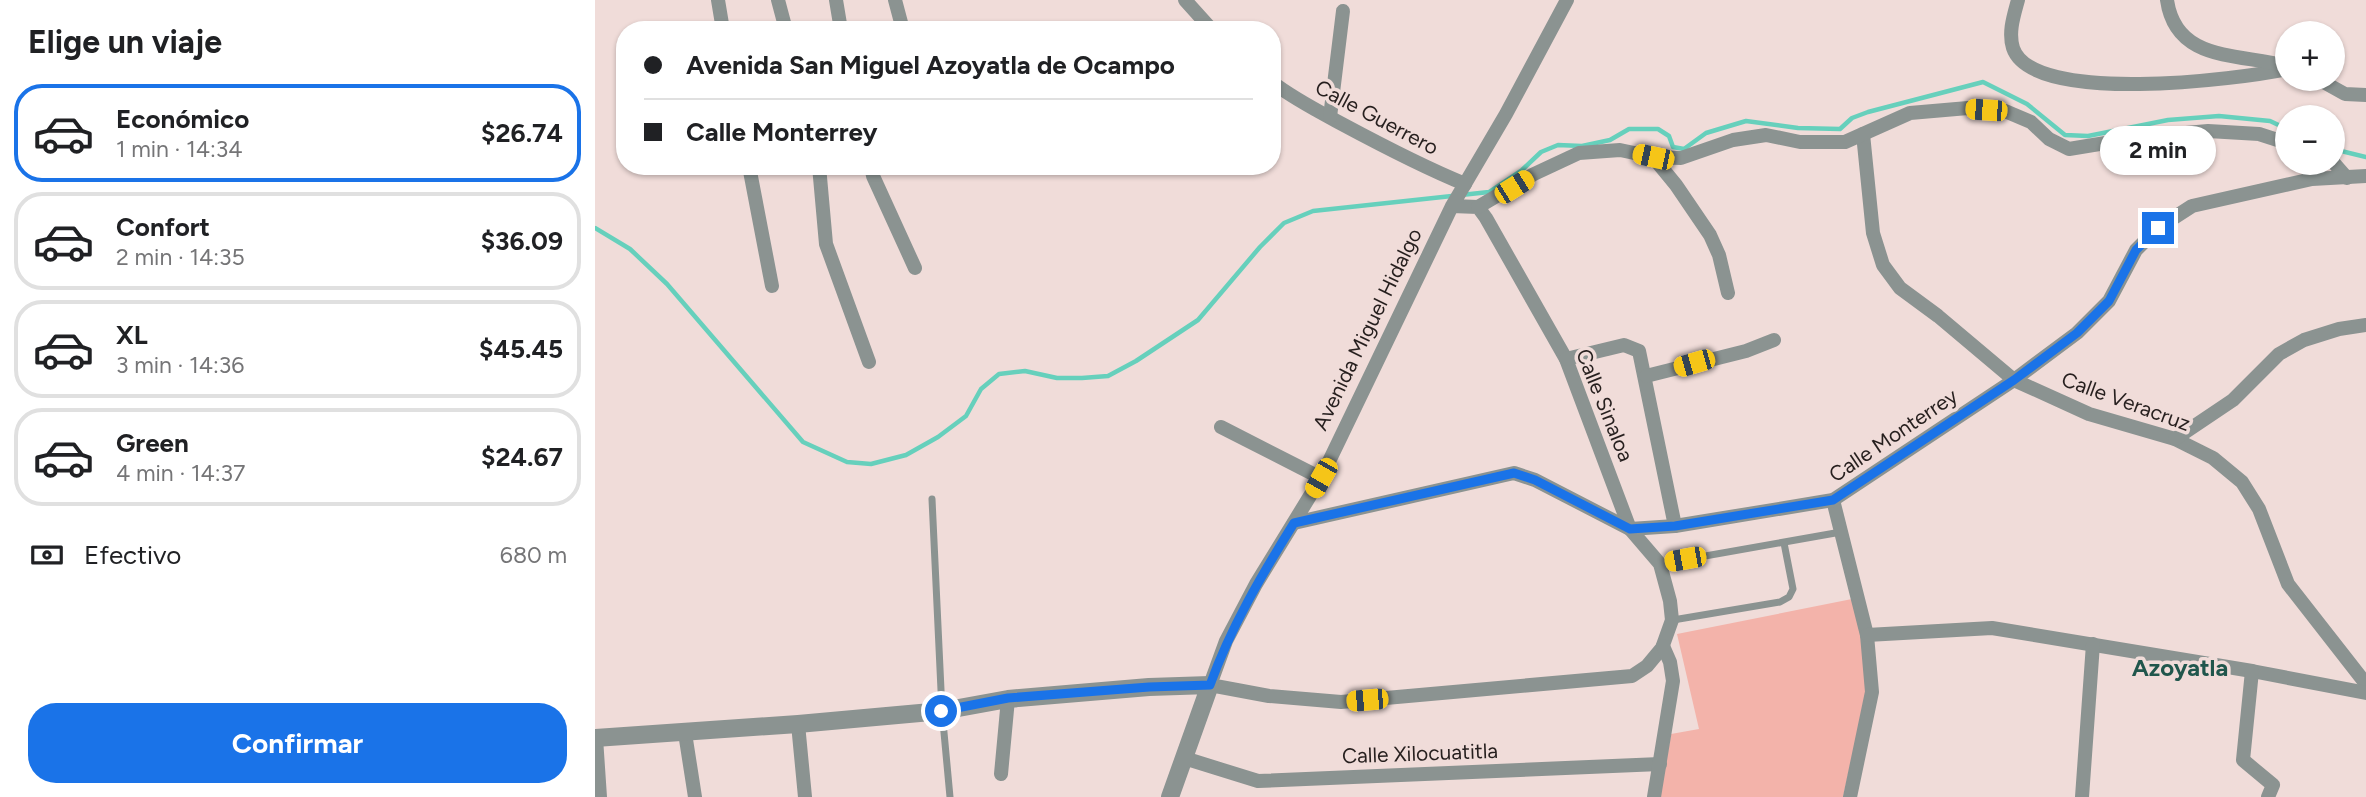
<!DOCTYPE html>
<html lang="es">
<head>
<meta charset="utf-8">
<style>
  :root { --surface:#fff; --page:#f6f6f6; --text:#202124; --muted:#757577; --line:#e0e0e0; --accent:#1a73e8 }
  body { margin:0; font-family:Figtree,sans-serif; background:var(--page); color:var(--text); height:100vh; display:flex; flex-direction:column; font-size:26px; white-space:nowrap }
  * { box-sizing:border-box; margin:0 }
  p { font-size:23px; color:var(--muted) }
  .icon { flex:none; width:38px; height:38px; fill:none; stroke:currentColor; stroke-width:2; stroke-linecap:round; stroke-linejoin:round }
  .map { position:relative; flex:1; overflow:hidden }
  .side { display:flex; flex-direction:column; background:var(--surface); width:595px }
  .side>* { flex:none }
  .top-card { position:absolute; left:21px; top:21px; width:665px; height:154px; border-radius:28px; box-shadow:0 2px 5px #0004; display:grid; align-content:center; height:154px; padding:0 28px; background:var(--surface) }
  .buttons { position:absolute; left:1680px; top:21px; display:grid; gap:14px }
  .buttons a { display:grid; place-items:center; width:70px; height:70px; border-radius:50%; background:var(--surface); box-shadow:0 2px 5px #0004; font-size:35px }
  .end { position:absolute; width:32px; height:32px; margin:-16px; border:9px solid #1a73e8; background:#fff; box-shadow:0 0 0 4px #fff }
  .from { border-radius:50% }
  .bubble { position:absolute; height:49px; border-radius:24px; background:var(--surface); box-shadow:0 2px 5px #0004; font-size:23px; font-weight:700; line-height:49px; text-align:center }
  .car { position:absolute; width:21px; height:42px; margin:-21px -10px; border-radius:9px; box-shadow:0 0 5px 2px #0007; background:linear-gradient(#f5c518 24%,#345 0 40%,#f5c518 0 76%,#345 0 86%,#f5c518 0) }
  .top-card b { display:flex; align-items:center; gap:24px; height:66px; font-size:26px }
  .top-card b+b { border-top:2px solid var(--line) }
  .top-card i { width:18px; height:18px; background:var(--text) }
  ul { padding:0; list-style:none }
  li { display:flex; align-items:center; gap:21px; height:98px; margin:0 14px 10px; padding:0 14px; border:4px solid var(--line); border-radius:28px }
  li div { flex:1 }
  li b { display:block; font-size:26px }
  li em { font-style:normal; font-weight:700 }
  li.active { border-color:var(--accent) }
  li>.icon { width:63px; height:63px; stroke-width:1.5 }
  h2 { padding:0 28px; font-size:32px; line-height:84px }
  .pay { display:flex; align-items:center; gap:18px; height:77px; padding:0 28px; font-size:26px }
  .pay p { margin-inline-start:auto }
  .action { display:flex; gap:14px; margin-top:auto; padding:14px 28px }
  .action a { flex:1; height:80px; border-radius:28px; background:var(--accent); color:#fff; font-size:28px; font-weight:700; line-height:80px; text-align:center }
  main { display:flex; flex:1; min-height:0 }
  .map>svg:first-child { display:block }
  .green { fill:#f3b3aa }
  .lines { fill:none; stroke-linecap:round; stroke-linejoin:round }
  .stream { stroke:#66d0bc; stroke-width:4.5 }
  .service { stroke:#8b9391; stroke-width:7 }
  .minor { stroke:#8b9391; stroke-width:14 }
  .tertiary { stroke:#8b9391; stroke-width:18 }
  .route { stroke:#1a73e8; stroke-width:9 }
  .labels { text-anchor:middle; dominant-baseline:central; stroke-width:7; stroke-linejoin:round; paint-order:stroke }
  .street-label { font-size:21px; fill:#261f1e; stroke:#f0dcd9 }
  .quarter-label { font-size:24px; font-weight:bold; fill:#20564c; stroke:#f0dcd9 }
</style>
</head>
<body>
<main>
<section class="side">
<h2>Elige un viaje</h2>
<ul>
<li class="active"><svg class="icon" aria-label="car" viewBox="0 0 24 24"><path d="M5 17H2v-5l4-1 3-4h7l3 4 3 1v5h-3M9 17h6M6 11h13"/><circle cx="7" cy="17" r="2"/><circle cx="17" cy="17" r="2"/></svg><div><b>Económico</b><p>1 min · 14:34</p></div><em>$26.74</em></li>
<li><svg class="icon" aria-label="car" viewBox="0 0 24 24"><path d="M5 17H2v-5l4-1 3-4h7l3 4 3 1v5h-3M9 17h6M6 11h13"/><circle cx="7" cy="17" r="2"/><circle cx="17" cy="17" r="2"/></svg><div><b>Confort</b><p>2 min · 14:35</p></div><em>$36.09</em></li>
<li><svg class="icon" aria-label="car" viewBox="0 0 24 24"><path d="M5 17H2v-5l4-1 3-4h7l3 4 3 1v5h-3M9 17h6M6 11h13"/><circle cx="7" cy="17" r="2"/><circle cx="17" cy="17" r="2"/></svg><div><b>XL</b><p>3 min · 14:36</p></div><em>$45.45</em></li>
<li><svg class="icon" aria-label="car" viewBox="0 0 24 24"><path d="M5 17H2v-5l4-1 3-4h7l3 4 3 1v5h-3M9 17h6M6 11h13"/><circle cx="7" cy="17" r="2"/><circle cx="17" cy="17" r="2"/></svg><div><b>Green</b><p>4 min · 14:37</p></div><em>$24.67</em></li>
</ul>
<div class="pay"><svg class="icon" aria-label="cash" viewBox="0 0 24 24"><path d="M3 7h18v10H3z"/><circle cx="12" cy="12" r="2"/></svg>Efectivo<p>680 m</p></div>
<div class="action"><a>Confirmar</a></div>
</section>
<div class="map">
<svg width="1771" height="797" viewBox="0 0 1771 797">
  <rect width="100%" height="100%" fill="#f0dcd9"/>
  <!-- green -->
  <path class="green" d="M1262,598l12,99 -5,6 -21,94h-183l11,-63 28,-5 -22,-95z"/>
  <g class="lines">
    <!-- stream -->
    <g class="stream">
      <path d="M1738,149l33,8"/>
      <path d="M0,228l35,21 37,35 136,158 44,20 24,2 35,-9 32,-18 28,-21 15,-27 18,-15 26,-3 32,7h25l26,-2 28,-15 62,-41 62,-73 24,-24 29,-12 176,-19 33,-22 19,-18 17,-7 24,1 28,-6 19,-11h29l11,7 4,11 11,2 22,-16 40,-12 52,7 42,1 12,-11 16,-6 115,-30 44,22 38,31 23,1 80,-16 51,-4 51,5 17,8"/>
    </g>
    <!-- service -->
    <g class="service">
      <path d="M337,499l10,212 8,86"/>
      <path d="M1065,564l181,-32"/>
      <path d="M1078,620l107,-18 9,-5 4,-8 -9,-46"/>
    </g>
    <!-- minor -->
    <g class="minor">
      <path d="M123,0l5,30"/>
      <path d="M183,0l8,30"/>
      <path d="M241,0l5,30"/>
      <path d="M300,0l8,30"/>
      <path d="M590,0l27,30"/>
      <path d="M1423,0c-4,15 -10,32 -5,48 19,58 227,31 274,21"/>
      <path d="M1572,0c9,63 73,53 120,66"/>
      <path d="M1723,79l27,15 21,1"/>
      <path d="M677,82c22,17 46,29 70,42 41,22 81,43 123,60"/>
      <path d="M735,117l13,-106"/>
      <path d="M1268,134l10,99 10,32 17,23 38,28 76,64 75,34 86,25 38,19 29,24 17,27 29,75 78,100"/>
      <path d="M1058,157l23,28 34,50 9,20 9,38"/>
      <path d="M1738,162l14,16"/>
      <path d="M154,166l23,120"/>
      <path d="M224,166l7,78 43,118"/>
      <path d="M276,166l2,10 42,92"/>
      <path d="M857,206l26,1 8,11 80,141 64,170 30,35 10,37 2,19 -10,28 -15,18 -15,10 -291,26 -72,-6 -59,-11 16,-44 30,-57 65,-106 131,-272 54,-92 61,-114"/>
      <path d="M883,207l56,-33 45,-21 41,-3 33,7 28,1 52,-18 33,-5 34,7h45l65,-29 58,-5 37,3 26,11 18,17 20,10 73,-12 66,-6 51,3 28,9"/>
      <path d="M971,359l58,-14 15,6 36,175"/>
      <path d="M1051,376l100,-25 28,-11"/>
      <path d="M626,427l100,51"/>
      <path d="M1580,439l58,-39 46,-46 25,-14 35,-11 27,-4"/>
      <path d="M1238,500l34,135 5,57 -22,105"/>
      <path d="M699,523l220,-50 21,7 95,49 45,-3 158,-26 181,-120 63,-47 32,-32 27,-51 22,-22 34,-22 120,-27 54,-3"/>
      <path d="M1272,635l125,-7 260,43 114,22"/>
      <path d="M1657,671l-9,89 30,25 -5,12"/>
      <path d="M203,724l7,73"/>
      <path d="M90,733l10,64"/>
      <path d="M1,738l4,59"/>
      <path d="M589,758l74,23 402,-17"/>
      <path d="M406,774l7,-75"/>
      <path d="M1059,797l19,-116 -3,-19 -7,-16"/>
      <path d="M1487,797l11,-153"/>
    </g>
    <!-- tertiary -->
    <path class="tertiary" d="M0,738l203,-14 144,-13 66,-12 141,-12 61,-2 -40,112"/>
  </g>
  <g class="lines">
    <!-- route -->
    <path class="route" d="M346,711l67,-13 141,-11 61,-2c21,-58 51,-109 84,-162l220,-50 21,7 95,49 45,-3 158,-26 181,-120 63,-47 32,-32 27,-51 22,-22"/>
  </g>
  <g class="labels">
    <!-- street labels -->
    <g class="street-label">
      <text transform="translate(782 117) rotate(28)">Calle Guerrero</text>
      <text transform="translate(772 329) rotate(-64)">Avenida Miguel Hidalgo</text>
      <text transform="translate(1531 401) rotate(20)">Calle Veracruz</text>
      <text transform="translate(1010 405) rotate(68)">Calle Sinaloa</text>
      <text transform="translate(1298 435) rotate(-34)">Calle Monterrey</text>
      <text transform="translate(825 753) rotate(-2)">Calle Xilocuatitla</text>
    </g>
    <!-- quarter labels -->
    <g class="quarter-label">
      <text x="1585" y="667">Azoyatla</text>
    </g>
  </g>
</svg>
<div class="buttons">
<a>+</a>
<a>−</a>
</div>
<i class="end from" style="left:346px;top:711px"></i>
<i class="end" style="left:1563px;top:228px"></i>
<div class="bubble" style="left:1505px;top:126px;width:116px">2 min</div>
<i class="car" style="left:1391px;top:110px;rotate:274deg"></i>
<i class="car" style="left:1058px;top:157px;rotate:282deg"></i>
<i class="car" style="left:919px;top:187px;rotate:58deg"></i>
<i class="car" style="left:1099px;top:363px;rotate:254deg"></i>
<i class="car" style="left:726px;top:478px;rotate:210deg"></i>
<i class="car" style="left:1090px;top:559px;rotate:260deg"></i>
<i class="car" style="left:772px;top:700px;rotate:265deg"></i>
<div class="top-card">
<b><i class="from"></i>Avenida San Miguel Azoyatla de Ocampo</b>
<b><i></i>Calle Monterrey</b>
</div>
</div>
</main>
</body>
</html>
